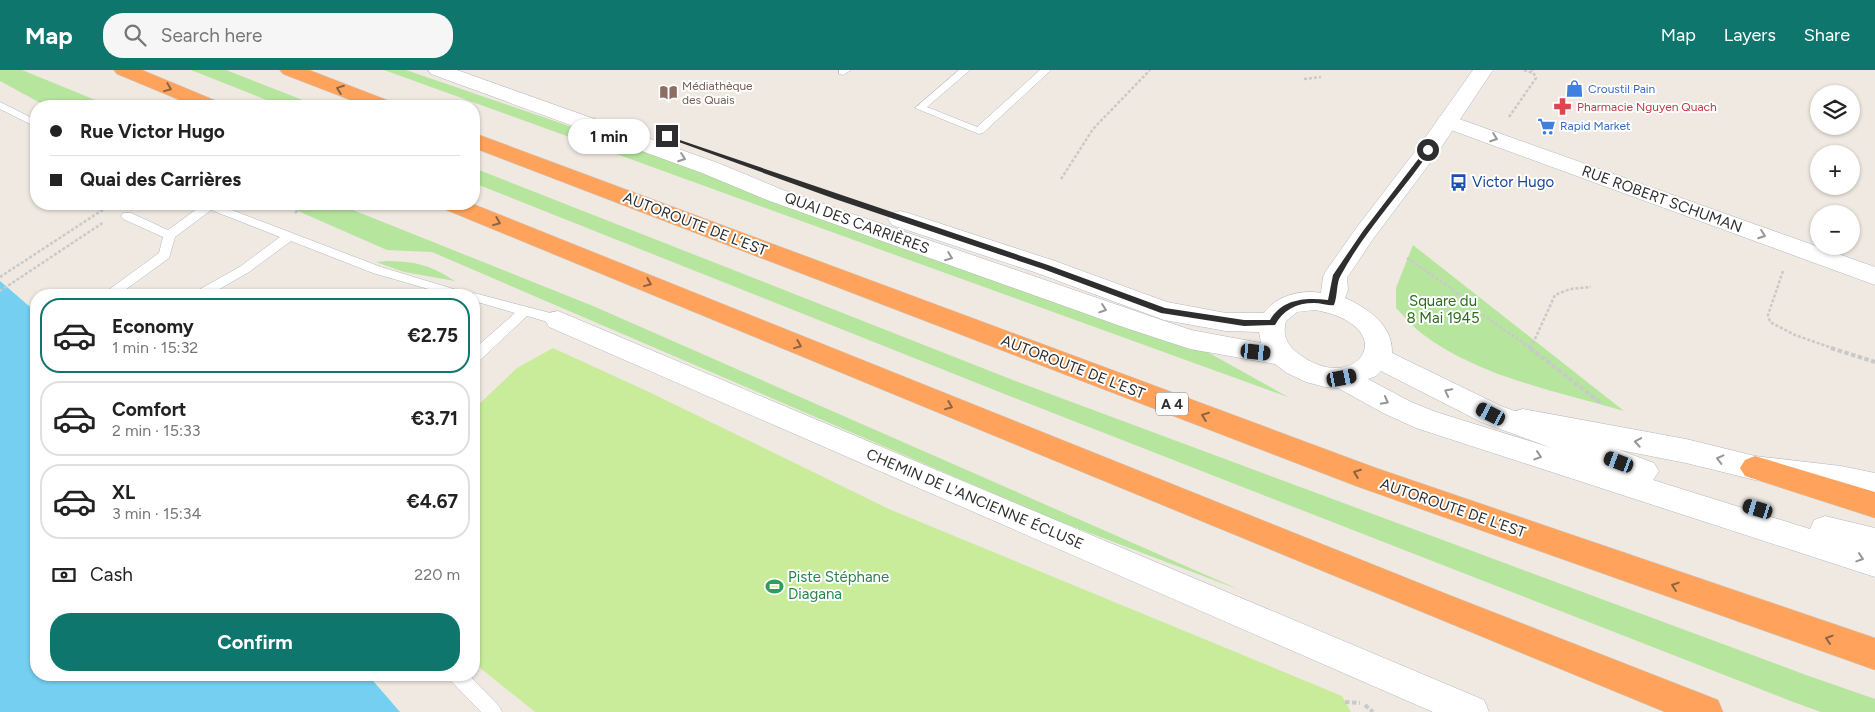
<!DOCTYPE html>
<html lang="en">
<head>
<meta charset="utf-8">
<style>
  :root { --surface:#fff; --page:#f6f6f6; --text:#222; --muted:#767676; --line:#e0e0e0; --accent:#0f766e }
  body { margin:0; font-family:Figtree,sans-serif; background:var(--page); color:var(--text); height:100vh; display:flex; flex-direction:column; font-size:19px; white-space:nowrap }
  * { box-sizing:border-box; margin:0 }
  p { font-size:16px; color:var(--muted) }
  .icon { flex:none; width:28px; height:28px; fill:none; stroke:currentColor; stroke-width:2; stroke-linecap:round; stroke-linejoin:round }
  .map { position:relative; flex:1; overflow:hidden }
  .drawer { position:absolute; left:30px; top:219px; width:450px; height:392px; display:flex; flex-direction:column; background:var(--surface); border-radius:20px; box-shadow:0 1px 4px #0004 }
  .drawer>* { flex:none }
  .guide { position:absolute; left:30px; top:30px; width:450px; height:110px; border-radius:20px; box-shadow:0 1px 4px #0004; display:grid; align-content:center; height:110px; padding:0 20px; background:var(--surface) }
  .fabs { position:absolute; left:1810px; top:15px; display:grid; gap:10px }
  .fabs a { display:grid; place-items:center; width:50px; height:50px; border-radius:50%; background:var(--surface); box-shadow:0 1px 4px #0004; font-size:25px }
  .end { position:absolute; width:22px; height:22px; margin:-11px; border:6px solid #2e2e2e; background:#fff; box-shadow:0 0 0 2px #fff }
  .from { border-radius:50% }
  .bubble { position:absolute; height:35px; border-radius:18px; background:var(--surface); box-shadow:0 1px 4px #0004; font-size:16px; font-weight:700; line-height:35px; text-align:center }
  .car { position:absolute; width:15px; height:30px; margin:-15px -8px; border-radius:6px; box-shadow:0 0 4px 1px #0007; background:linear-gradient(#222 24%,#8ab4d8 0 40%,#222 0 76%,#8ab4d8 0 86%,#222 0) }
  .guide b { display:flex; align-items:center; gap:18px; height:48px; font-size:19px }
  .guide b+b { border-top:1px solid var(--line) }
  .guide i { width:12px; height:12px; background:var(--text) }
  ul { padding:9px 0 0; list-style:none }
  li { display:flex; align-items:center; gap:15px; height:75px; margin:0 10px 8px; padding:0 10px; border:2px solid var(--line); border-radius:20px }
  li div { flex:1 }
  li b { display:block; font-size:19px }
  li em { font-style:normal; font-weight:700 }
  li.current { border-color:var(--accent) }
  li>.icon { width:45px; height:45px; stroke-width:1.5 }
  .pay { display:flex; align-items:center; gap:12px; height:55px; padding:0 20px; font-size:19px }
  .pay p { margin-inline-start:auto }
  .primary-button { display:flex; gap:10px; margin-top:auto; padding:10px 20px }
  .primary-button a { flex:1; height:58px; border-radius:20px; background:var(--accent); color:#fff; font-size:20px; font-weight:700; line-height:58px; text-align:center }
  header { display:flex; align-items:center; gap:30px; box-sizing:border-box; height:70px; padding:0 25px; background:var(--accent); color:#fff }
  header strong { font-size:24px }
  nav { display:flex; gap:28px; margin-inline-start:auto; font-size:18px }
  .search { width:350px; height:45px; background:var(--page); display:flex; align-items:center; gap:12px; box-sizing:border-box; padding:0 18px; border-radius:20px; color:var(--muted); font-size:19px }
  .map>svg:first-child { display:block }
  .green { fill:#b6e59e }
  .pitch { fill:#c9ec9a }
  .water { fill:#75cff0 }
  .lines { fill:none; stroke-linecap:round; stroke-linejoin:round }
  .lane-casing { stroke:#b4b7c1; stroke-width:1 }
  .street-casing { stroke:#b4b7c1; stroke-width:1 }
  .secondary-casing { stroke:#b4b7c1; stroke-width:1 }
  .highway-casing { stroke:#c9c9c9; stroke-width:1 }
  .path-far1 { stroke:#c9c9c9; stroke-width:2.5; stroke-dasharray:3 2; stroke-linecap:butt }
  .path { stroke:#c9c9c9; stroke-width:4; stroke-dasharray:4.5 2.5; stroke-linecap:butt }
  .lane { fill:#fff; fill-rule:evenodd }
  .street { fill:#fff; fill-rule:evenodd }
  .secondary { fill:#fff; fill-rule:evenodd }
  .highway { fill:#ffa35c; fill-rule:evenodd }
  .oneway { stroke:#8c6343 }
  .oneway2 { stroke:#969696 }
  .route { fill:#2e2e2e }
  .labels { text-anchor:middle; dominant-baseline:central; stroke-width:4; stroke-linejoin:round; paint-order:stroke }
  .far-education-label { font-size:12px; fill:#785e54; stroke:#fff; text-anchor:start }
  .far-shop-label { font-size:12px; fill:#366cbe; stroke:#fff; text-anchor:start }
  .far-health-label { font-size:12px; fill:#be3a42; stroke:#fff; text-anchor:start }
  .shield { fill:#fff; stroke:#6d6d6d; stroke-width:1 }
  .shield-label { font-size:14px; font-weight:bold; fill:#2e2e2e }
  .transit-label { font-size:15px; fill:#164399; stroke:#fff; text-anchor:start }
  .street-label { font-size:15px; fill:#2e2e2e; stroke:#fff }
  .park-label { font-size:15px; fill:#2c6e1b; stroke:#fff }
  .leisure-label { font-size:15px; fill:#27864d; stroke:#fff; text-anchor:start }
</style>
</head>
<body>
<header>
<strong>Map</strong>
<div class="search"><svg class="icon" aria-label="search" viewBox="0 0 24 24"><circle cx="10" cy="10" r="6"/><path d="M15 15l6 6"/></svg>Search here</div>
<nav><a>Map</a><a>Layers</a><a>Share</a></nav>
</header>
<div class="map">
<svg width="1875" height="642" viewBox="0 0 1875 642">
  <rect width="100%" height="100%" fill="#efe9e1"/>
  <!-- green -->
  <g class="green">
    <path d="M0,0h22l88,36h-64l-46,-25z"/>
    <path d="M191,0h35l92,36h-36z"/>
    <path d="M384,0h22l769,264 113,63z"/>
    <path d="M474,98l544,214 788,293 69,24v13h-54l-25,-9 -789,-308 -533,-212z"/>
    <path d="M282,134h56l255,102 647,284 -187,-71 -621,-267 -45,-2z"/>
    <path d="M1413,175l211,166c-69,-20 -145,-34 -203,-78 -9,-7 -17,-17 -25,-25v-20z"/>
    <path d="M388,191c31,1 41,4 67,20l-51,-9 -28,-10z"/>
  </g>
  <!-- pitch -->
  <path class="pitch" d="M553,278l96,44 240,117 453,187 9,16h-816l-61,-49v-254l43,-41z"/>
  <!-- water -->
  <path class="water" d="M0,211l36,31v363h332l32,37h-400z"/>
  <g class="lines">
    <defs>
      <g id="lane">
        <path d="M839,0h12l-8,5 -4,-1z"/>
        <path d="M959,0h11l-43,37 50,20 63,-57h11l-68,63 -4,1 -64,-26z"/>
        <path d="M0,32l36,18v7l-36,-18z"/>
        <path d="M200,134h16l165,63 89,27 4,-1 84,22 5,2 1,3 -1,3 -5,2 -31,-9 -48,45 -5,1v-13l41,-36 -41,-12v-6h-25l-76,-22 -82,-32 -42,31 -40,23h-16l2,-3 46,-26 39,-29 -69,-27 -36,27 -6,21 -51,37h-13l2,-4 52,-38 4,-16 -40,-18 -2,-3 2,-3h8l37,17 33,-24z"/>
        <path d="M449,605h20l30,31 3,6h-21l-30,-31z"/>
      </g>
      <g id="street">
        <path d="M1448,45l427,152v18l-435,-159 -3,-5 3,-5z"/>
        <path d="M558,241l926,389 5,12h-56l-884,-385 -4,-7 4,-7z"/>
        <path d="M1523,339l163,30 69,17 86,10 34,7v24l-34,-7 -86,-10 -69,-17 -163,-32 -10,-3 -4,-8 4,-8z"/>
      </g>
      <path id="secondary" d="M428,0h29l261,93 65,27 361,124 47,16 70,13 -2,-11 -33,-1 -62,-11 -127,-47 -145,-48 -4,-6 4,-6 8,-2 8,2 147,48 112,41 59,11h38c11,-17 38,-24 57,-20l2,-16 3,-6 31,-44 63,-82 53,-75h20l-57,85 -63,84 -26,39 1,12 -3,8c23,10 48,27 47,55l109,53 153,57 5,8 -6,9 157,49 4,-9 11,-4 50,12v49l-459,-149 -33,-15 -45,-25 -13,-1 -19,-5 -19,-9 -12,-9 -85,-15 -64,-21 -359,-128 -65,-27 -271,-99zM1315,240c90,16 42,88 -16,44 -12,-8 -17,-19 -13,-33l11,-9zM1381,301l100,51 71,26 -116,-36 -25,-10 -43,-23 8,-3z"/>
      <g id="highway">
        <path d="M114,0h28l77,32 4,4h-29l-77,-32z"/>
        <path d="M280,0h29l83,32 4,4h-30l-83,-32z"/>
        <path d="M474,63l902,335 499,170v32l-519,-184 -882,-338z"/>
        <path d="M440,134h33l971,389 274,107 5,12h-58l-1221,-503z"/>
        <path d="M1755,386l120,36v26l-130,-42 -5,-8 5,-8z"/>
      </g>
    </defs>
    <!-- lane casing -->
    <use href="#lane" class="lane-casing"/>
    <!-- street casing -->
    <use href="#street" class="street-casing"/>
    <!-- secondary casing -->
    <use href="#secondary" class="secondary-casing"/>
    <!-- highway casing -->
    <use href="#highway" class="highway-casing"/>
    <!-- path-far1 -->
    <g class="path-far1">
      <path d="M1524,0l9,3"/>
      <path d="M1304,9l17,-2"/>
      <path d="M1509,47l27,-39 -4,-8"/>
      <path d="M1061,109l32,-50 57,-59"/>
      <path d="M295,143l8,-7 -6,-2"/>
      <path d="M1407,188l44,30 23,21 58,40"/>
      <path d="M1783,201l-15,44 2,7 25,13 40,14"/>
      <path d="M0,207l104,-68"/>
      <path d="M0,221l104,-69"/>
      <path d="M1529,277l5,-6 21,-46 15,-6 21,-2"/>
    </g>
    <!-- path -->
    <g class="path">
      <path d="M1530,278l71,55"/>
      <path d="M1831,278l44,14"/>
      <path d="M1345,632l15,1"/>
      <path d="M1365,635l8,7"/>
    </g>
    <!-- lane -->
    <use href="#lane" class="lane"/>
    <!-- street -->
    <use href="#street" class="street"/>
    <!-- secondary -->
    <use href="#secondary" class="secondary"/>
    <!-- highway -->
    <use href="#highway" class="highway"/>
  </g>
  <!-- one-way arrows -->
  <defs><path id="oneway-chevron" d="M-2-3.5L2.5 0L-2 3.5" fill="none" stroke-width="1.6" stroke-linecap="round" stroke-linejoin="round" transform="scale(1.25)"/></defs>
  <g class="oneway">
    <use href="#oneway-chevron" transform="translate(168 18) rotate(22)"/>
    <use href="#oneway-chevron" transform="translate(340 19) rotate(-159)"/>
    <use href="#oneway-chevron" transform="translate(497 152) rotate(22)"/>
    <use href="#oneway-chevron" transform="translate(648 213) rotate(22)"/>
    <use href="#oneway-chevron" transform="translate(798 275) rotate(22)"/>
    <use href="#oneway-chevron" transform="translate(949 336) rotate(22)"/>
    <use href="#oneway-chevron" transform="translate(1205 346) rotate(-159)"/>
    <use href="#oneway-chevron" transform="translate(1357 403) rotate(-159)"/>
    <use href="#oneway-chevron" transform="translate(1675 516) rotate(-161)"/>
    <use href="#oneway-chevron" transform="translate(1829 569) rotate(-162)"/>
  </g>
  <g class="oneway2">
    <use href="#oneway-chevron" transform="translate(1494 68) rotate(20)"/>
    <use href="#oneway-chevron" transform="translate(682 88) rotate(20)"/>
    <use href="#oneway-chevron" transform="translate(1762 165) rotate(20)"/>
    <use href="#oneway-chevron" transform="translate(949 187) rotate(21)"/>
    <use href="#oneway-chevron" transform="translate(1103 239) rotate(19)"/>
    <use href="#oneway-chevron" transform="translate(1448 322) rotate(-153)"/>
    <use href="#oneway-chevron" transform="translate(1385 331) rotate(28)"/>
    <use href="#oneway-chevron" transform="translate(1638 372) rotate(-170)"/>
    <use href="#oneway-chevron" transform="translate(1538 386) rotate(18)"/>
    <use href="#oneway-chevron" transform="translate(1720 389) rotate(-166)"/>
    <use href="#oneway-chevron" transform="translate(1860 488) rotate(18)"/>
  </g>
  <!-- route -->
  <path class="route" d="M665,65l383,130 117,43 79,12h26c12,-21 35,-23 58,-20l5,-25 30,-44 63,-82 5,1c-29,42 -66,80 -90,125 -5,7 -3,20 -7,30 -7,1 -13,-2 -20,-2 -18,0 -31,7 -39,22l-31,1 -83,-13 -118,-44 -208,-70 -170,-62z"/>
  <!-- icons -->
  <defs>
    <symbol id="shop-bare" viewBox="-9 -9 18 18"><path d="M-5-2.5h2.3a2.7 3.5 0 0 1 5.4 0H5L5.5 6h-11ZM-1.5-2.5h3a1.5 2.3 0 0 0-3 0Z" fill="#3f7fe0" stroke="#fff" stroke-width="2.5" paint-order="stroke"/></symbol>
    <symbol id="library-bare" viewBox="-9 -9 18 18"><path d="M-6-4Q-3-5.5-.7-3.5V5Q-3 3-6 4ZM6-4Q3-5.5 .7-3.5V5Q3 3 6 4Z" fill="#8d6e63" stroke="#fff" stroke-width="2.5" paint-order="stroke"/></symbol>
    <symbol id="pharmacy-bare" viewBox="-9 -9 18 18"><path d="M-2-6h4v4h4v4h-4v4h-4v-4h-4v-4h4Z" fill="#e0444e" stroke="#fff" stroke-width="2.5" paint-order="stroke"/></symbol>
    <symbol id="supermarket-bare" viewBox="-9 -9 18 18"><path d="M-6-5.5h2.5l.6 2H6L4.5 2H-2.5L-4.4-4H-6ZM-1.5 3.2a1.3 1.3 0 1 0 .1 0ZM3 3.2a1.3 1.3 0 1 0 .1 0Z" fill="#3f7fe0" stroke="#fff" stroke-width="2.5" paint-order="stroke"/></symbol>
    <symbol id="bus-bare" viewBox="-9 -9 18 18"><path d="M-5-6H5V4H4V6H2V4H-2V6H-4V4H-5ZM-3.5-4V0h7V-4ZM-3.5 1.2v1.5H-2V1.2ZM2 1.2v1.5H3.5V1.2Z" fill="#1a4fb4" stroke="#fff" stroke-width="2.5" paint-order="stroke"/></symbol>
    <symbol id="stadium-bare" viewBox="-9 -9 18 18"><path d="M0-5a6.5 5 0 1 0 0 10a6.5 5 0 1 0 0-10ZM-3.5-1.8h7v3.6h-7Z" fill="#2e9e5b" stroke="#fff" stroke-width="2.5" paint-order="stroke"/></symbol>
  </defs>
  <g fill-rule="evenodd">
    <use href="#shop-bare" x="1562" y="6" width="25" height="25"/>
    <use href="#library-bare" x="656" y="10" width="25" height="25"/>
    <use href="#pharmacy-bare" x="1550" y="24" width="25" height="25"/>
    <use href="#supermarket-bare" x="1534" y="44" width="25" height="25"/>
    <use href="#bus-bare" x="1446" y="100" width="25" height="25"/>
    <use href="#stadium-bare" x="762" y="504" width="25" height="25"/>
  </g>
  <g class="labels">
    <!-- far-education labels -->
    <g class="far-education-label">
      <text x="682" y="16">Médiathèque<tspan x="682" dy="14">des Quais</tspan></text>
    </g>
    <!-- far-shop labels -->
    <g class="far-shop-label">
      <text x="1588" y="19">Croustil Pain</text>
      <text x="1560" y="56">Rapid Market</text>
    </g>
    <!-- far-health labels -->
    <g class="far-health-label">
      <text x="1577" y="37">Pharmacie Nguyen Quach</text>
    </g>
    <!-- shield labels -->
    <rect class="shield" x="1156" y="322.5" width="32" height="23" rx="4"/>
    <g class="shield-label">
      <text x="1172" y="334">A 4</text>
    </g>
    <!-- transit labels -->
    <g class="transit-label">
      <text x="1472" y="112">Victor Hugo</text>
    </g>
    <!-- street labels -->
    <g class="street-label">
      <text transform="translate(1662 129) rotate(20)">RUE ROBERT SCHUMAN</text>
      <text transform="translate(857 153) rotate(20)">QUAI DES CARRIÈRES</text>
      <text transform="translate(695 154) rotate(21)">AUTOROUTE DE L’EST</text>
      <text transform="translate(1073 297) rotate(21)">AUTOROUTE DE L’EST</text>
      <text transform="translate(975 429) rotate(23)">CHEMIN DE L'ANCIENNE ÉCLUSE</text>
      <text transform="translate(1453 438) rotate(19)">AUTOROUTE DE L’EST</text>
    </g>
    <!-- park labels -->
    <g class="park-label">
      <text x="1443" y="231">Square du<tspan x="1443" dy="17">8 Mai 1945</tspan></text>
    </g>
    <!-- leisure labels -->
    <g class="leisure-label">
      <text x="788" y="507">Piste Stéphane<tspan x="788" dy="17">Diagana</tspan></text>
    </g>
  </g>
</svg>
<div class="fabs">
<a><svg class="icon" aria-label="layers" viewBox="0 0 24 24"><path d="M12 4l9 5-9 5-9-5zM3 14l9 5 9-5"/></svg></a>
<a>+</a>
<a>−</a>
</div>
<i class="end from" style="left:1428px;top:80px"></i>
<i class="end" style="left:667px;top:66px"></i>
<div class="bubble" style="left:568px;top:49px;width:82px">1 min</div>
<i class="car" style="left:1256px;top:282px;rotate:96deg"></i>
<i class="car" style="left:1342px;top:308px;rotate:79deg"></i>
<i class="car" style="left:1491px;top:344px;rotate:297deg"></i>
<i class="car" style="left:1619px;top:392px;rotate:291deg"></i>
<i class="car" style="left:1758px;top:439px;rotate:287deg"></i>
<div class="guide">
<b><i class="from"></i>Rue Victor Hugo</b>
<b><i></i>Quai des Carrières</b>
</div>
<section class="drawer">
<ul>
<li class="current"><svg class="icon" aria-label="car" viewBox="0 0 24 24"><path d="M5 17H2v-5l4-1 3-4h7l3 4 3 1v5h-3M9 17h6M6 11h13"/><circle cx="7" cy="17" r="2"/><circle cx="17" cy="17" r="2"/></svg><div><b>Economy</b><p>1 min · 15:32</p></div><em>€2.75</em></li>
<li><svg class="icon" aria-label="car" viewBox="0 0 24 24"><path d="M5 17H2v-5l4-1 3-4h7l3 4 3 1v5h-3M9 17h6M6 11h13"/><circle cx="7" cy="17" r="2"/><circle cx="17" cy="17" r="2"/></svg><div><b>Comfort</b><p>2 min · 15:33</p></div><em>€3.71</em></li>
<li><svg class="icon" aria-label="car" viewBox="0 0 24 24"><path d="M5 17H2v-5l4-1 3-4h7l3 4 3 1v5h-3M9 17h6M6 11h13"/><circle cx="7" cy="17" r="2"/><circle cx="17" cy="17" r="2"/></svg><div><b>XL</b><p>3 min · 15:34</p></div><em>€4.67</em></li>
</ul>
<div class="pay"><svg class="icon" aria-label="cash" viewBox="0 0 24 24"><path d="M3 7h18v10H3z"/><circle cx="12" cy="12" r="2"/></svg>Cash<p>220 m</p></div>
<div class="primary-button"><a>Confirm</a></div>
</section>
</div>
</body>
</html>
